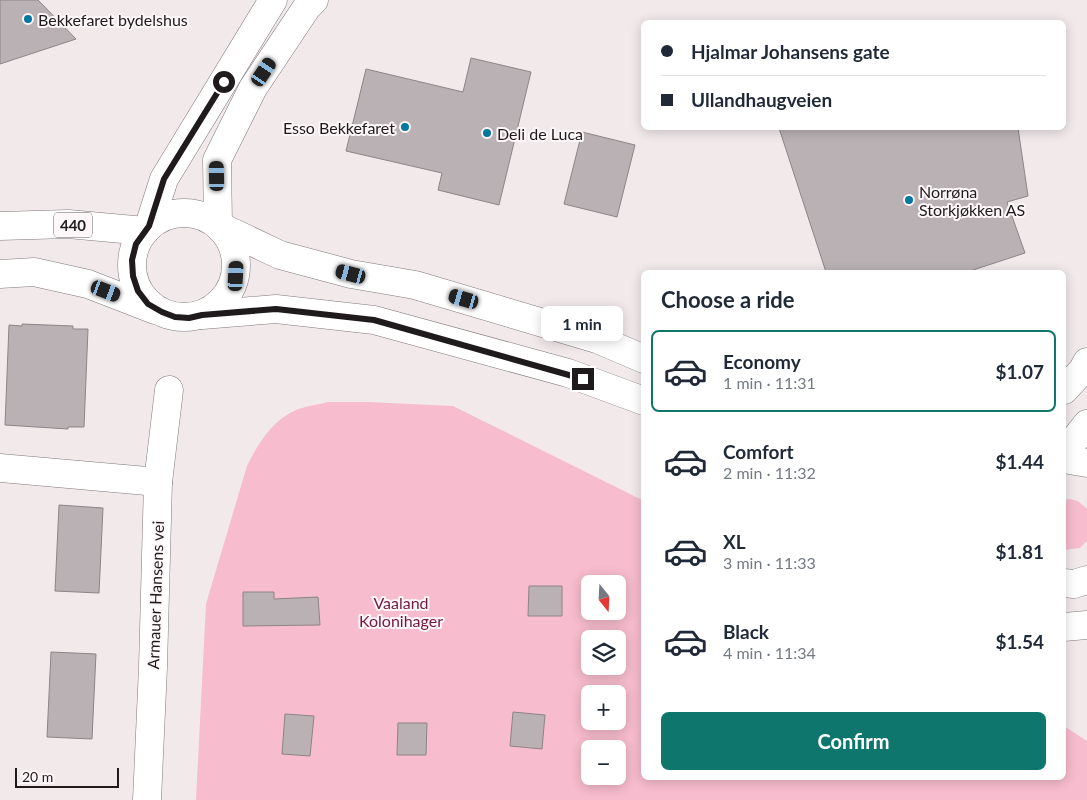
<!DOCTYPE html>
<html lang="en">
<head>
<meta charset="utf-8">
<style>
  :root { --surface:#fff; --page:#f2f2f3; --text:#1f2937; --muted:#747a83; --line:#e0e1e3; --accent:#0f766e }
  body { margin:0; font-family:Lato,sans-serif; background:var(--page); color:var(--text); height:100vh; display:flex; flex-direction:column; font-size:19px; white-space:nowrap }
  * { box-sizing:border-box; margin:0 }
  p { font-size:16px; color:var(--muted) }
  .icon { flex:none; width:28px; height:28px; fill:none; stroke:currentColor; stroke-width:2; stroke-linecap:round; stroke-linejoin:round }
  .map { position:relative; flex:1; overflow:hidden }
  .details { position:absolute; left:641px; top:270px; width:425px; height:510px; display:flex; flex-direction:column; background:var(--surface); border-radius:8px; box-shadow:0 2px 12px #0003 }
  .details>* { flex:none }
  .guide { position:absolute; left:641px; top:20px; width:425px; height:110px; border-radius:8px; box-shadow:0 2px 12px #0003; display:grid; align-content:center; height:110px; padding:0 20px; background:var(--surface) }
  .needle { width:32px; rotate:162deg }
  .fabs { position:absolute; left:581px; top:575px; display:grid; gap:10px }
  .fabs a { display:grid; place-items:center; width:45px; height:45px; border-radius:8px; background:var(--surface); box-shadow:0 2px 12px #0003; font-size:25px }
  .scale { position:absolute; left:15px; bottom:12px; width:104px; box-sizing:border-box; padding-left:5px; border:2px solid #1f1b1c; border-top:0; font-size:14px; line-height:18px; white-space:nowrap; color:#1f1b1c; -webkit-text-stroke:4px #fef7f9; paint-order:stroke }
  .end { position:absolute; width:22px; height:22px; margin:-11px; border:6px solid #1f1b1c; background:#fff; box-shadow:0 0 0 2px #fff }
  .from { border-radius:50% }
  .bubble { position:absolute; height:35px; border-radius:8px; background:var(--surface); box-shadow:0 2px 12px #0003; font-size:16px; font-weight:700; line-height:35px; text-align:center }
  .car { position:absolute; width:15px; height:30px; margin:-15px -8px; border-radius:6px; box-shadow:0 0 4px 1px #0007; background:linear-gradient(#222 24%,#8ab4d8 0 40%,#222 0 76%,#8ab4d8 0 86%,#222 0) }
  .guide b { display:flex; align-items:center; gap:18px; height:48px; font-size:19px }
  .guide b+b { border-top:1px solid var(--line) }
  .guide i { width:12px; height:12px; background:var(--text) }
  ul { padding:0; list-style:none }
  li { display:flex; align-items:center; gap:15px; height:82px; margin:0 10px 8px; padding:0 10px; border:2px solid transparent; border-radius:8px }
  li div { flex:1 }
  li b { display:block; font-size:19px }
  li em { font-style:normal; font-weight:700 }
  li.selected { border-color:var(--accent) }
  li>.icon { width:45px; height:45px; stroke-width:1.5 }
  h2 { padding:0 20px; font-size:22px; line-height:60px }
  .primary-button { display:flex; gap:10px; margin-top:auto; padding:10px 20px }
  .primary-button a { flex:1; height:58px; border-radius:8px; background:var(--accent); color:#fff; font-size:20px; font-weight:700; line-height:58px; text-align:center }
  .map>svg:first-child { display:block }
  .green { fill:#f7bccd; fill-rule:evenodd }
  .building { fill:#bab1b4; stroke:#8c8486 }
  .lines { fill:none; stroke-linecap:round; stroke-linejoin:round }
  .minor-casing { stroke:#80787a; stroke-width:29 }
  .major-casing { stroke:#80787a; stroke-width:29 }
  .highway-casing { stroke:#80787a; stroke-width:29 }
  .minor { stroke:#fff; stroke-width:28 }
  .major { stroke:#fff; stroke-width:28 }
  .highway { stroke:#fff; stroke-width:28 }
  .route { stroke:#1f1b1c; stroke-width:6 }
  .poi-dot { fill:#0378a1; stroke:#fef7f9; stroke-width:2 }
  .labels { text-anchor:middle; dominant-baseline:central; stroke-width:4; stroke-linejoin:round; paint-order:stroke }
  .shield { fill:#fef7f9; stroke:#625d5e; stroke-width:1 }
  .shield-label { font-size:15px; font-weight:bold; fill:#1f1b1c }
  .poi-label { font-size:16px; fill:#1f1b1c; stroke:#fef7f9; text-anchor:start }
  .street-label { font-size:16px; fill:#1f1b1c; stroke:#fef7f9 }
  .park-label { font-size:16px; fill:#731840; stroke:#fef7f9 }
</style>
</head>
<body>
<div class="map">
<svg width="1087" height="800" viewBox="0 0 1087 800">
  <rect width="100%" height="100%" fill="#f2e9eb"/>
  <!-- green -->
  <g class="green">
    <path d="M328,402h40l85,4 191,95v277h420v-52l23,15v59h-891l10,-196 41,-138c11,-22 24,-44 47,-55 10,-5 24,-6 34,-9zM590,584h28v27h-28zM590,639h28v27h-28zM590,694h28v27h-28zM590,749h28v27h-28z"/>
    <path d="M1069,499l9,2 9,8v32l-7,7 -16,2v-50z"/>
  </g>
  <!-- building -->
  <g class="building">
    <path d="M0,0h38l38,39 -76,25z"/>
    <path d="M471,58l60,14 -32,133 -61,-15 4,-17 -96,-22 20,-82 97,23z"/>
    <path d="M779,128h239l10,68 -21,6 18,51 -58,19h-141z"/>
    <path d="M582,132l53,13 -18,72 -53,-13z"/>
    <path d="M22,324l51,2v3h15l-4,98h-16v2l-63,-4 4,-100 13,1z"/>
    <path d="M59,505l44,3 -4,85 -44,-2z"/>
    <path d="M529,586h33v30h-34z"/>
    <path d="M243,592h31v7l44,-2 2,28 -77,1z"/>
    <path d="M51,652l45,2 -4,85 -45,-2z"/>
    <path d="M513,712l32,3 -3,34 -32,-3z"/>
    <path d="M285,714l29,2 -4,40 -28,-2z"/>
    <path d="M398,723h29l-1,32h-29z"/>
  </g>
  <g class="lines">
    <defs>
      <g id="minor">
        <path d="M218,225l-1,-65 36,-72 54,-81 7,-7"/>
        <path d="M149,226l15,-47 109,-179"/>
        <path d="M0,468l158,14"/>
        <path d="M1064,627l23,-2"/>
        <path d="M147,800l6,-133 5,-185 11,-92"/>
      </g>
      <g id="major">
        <circle cx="184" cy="265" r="52"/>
        <path d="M0,226l68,-2 77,7"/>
        <path d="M221,227l59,28 71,19 64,11 182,54 47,20"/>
        <path d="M0,274l34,-2 54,12 67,26"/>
        <path d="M202,315l74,-6 98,11 194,53 76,28"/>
        <path d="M1064,459l23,4"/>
        <path d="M1064,583l10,1 13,-4"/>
      </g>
      <g id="highway">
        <path d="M1064,390l18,-19 5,-9"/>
        <path d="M1064,448l12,-10 11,-14"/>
      </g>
    </defs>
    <!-- minor casing -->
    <use href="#minor" class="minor-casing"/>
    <!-- major casing -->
    <use href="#major" class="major-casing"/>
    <!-- highway casing -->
    <use href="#highway" class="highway-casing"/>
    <!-- minor -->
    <use href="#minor" class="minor"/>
    <!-- major -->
    <use href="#major" class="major"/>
    <!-- highway -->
    <use href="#highway" class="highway"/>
  </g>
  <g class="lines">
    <!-- route -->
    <path class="route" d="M224,82l-60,97 -15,47 -13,18 -4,16 1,16 5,15 10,13 14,8 13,5 14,1 13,-3 74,-6 98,11 209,59"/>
  </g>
  <!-- markers -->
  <g class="poi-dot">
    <circle cx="28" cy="19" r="5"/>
    <circle cx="405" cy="127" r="5"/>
    <circle cx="487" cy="133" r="5"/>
    <circle cx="909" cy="200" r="5"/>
  </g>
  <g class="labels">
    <!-- shield labels -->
    <rect class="shield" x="54" y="212.5" width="38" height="25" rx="4"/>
    <g class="shield-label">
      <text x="73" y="225">440</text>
    </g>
    <!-- poi labels -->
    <g class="poi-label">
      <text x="38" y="19">Bekkefaret bydelshus</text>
      <text x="395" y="127" text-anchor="end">Esso Bekkefaret</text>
      <text x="497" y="133">Deli de Luca</text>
      <text x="919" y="191">Norrøna<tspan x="919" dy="18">Storkjøkken AS</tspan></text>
    </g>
    <!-- street labels -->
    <g class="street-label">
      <text transform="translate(155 595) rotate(-88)">Armauer Hansens vei</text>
    </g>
    <!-- park labels -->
    <g class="park-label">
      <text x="401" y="602">Vaaland<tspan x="401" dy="18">Kolonihager</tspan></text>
    </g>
  </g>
</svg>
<div class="fabs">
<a><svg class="needle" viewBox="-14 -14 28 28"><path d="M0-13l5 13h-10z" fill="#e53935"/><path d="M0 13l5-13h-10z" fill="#747a83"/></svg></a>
<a><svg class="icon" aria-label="layers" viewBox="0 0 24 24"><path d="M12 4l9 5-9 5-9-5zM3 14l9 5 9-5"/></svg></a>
<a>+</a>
<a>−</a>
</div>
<div class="scale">20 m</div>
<i class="end from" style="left:224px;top:82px"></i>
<i class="end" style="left:583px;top:379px"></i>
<div class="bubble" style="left:541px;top:306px;width:82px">1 min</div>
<i class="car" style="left:264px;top:72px;rotate:34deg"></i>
<i class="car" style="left:217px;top:176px;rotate:359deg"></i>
<i class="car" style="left:351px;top:274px;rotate:285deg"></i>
<i class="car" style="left:236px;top:276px;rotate:3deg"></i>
<i class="car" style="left:106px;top:291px;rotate:111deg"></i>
<i class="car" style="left:464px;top:299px;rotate:286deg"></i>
<div class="guide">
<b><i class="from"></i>Hjalmar Johansens gate</b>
<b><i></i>Ullandhaugveien</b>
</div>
<section class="details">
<h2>Choose a ride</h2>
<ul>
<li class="selected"><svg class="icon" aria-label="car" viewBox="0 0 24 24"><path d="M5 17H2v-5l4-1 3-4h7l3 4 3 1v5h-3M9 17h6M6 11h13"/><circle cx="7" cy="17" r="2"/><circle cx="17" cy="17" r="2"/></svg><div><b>Economy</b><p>1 min · 11:31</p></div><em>$1.07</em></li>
<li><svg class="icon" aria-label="car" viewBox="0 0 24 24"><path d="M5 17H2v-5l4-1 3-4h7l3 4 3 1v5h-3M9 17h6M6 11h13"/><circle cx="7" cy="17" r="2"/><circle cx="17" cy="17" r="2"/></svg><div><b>Comfort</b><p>2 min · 11:32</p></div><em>$1.44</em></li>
<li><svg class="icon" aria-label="car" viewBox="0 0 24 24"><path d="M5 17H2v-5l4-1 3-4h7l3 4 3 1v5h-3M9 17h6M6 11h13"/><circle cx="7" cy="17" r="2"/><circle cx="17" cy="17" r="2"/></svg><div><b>XL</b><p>3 min · 11:33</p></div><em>$1.81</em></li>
<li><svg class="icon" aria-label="car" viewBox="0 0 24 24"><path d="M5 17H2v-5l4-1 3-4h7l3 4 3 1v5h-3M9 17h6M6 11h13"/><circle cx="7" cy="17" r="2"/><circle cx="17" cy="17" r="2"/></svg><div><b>Black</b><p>4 min · 11:34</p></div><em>$1.54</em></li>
</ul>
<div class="primary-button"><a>Confirm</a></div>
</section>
</div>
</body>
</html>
